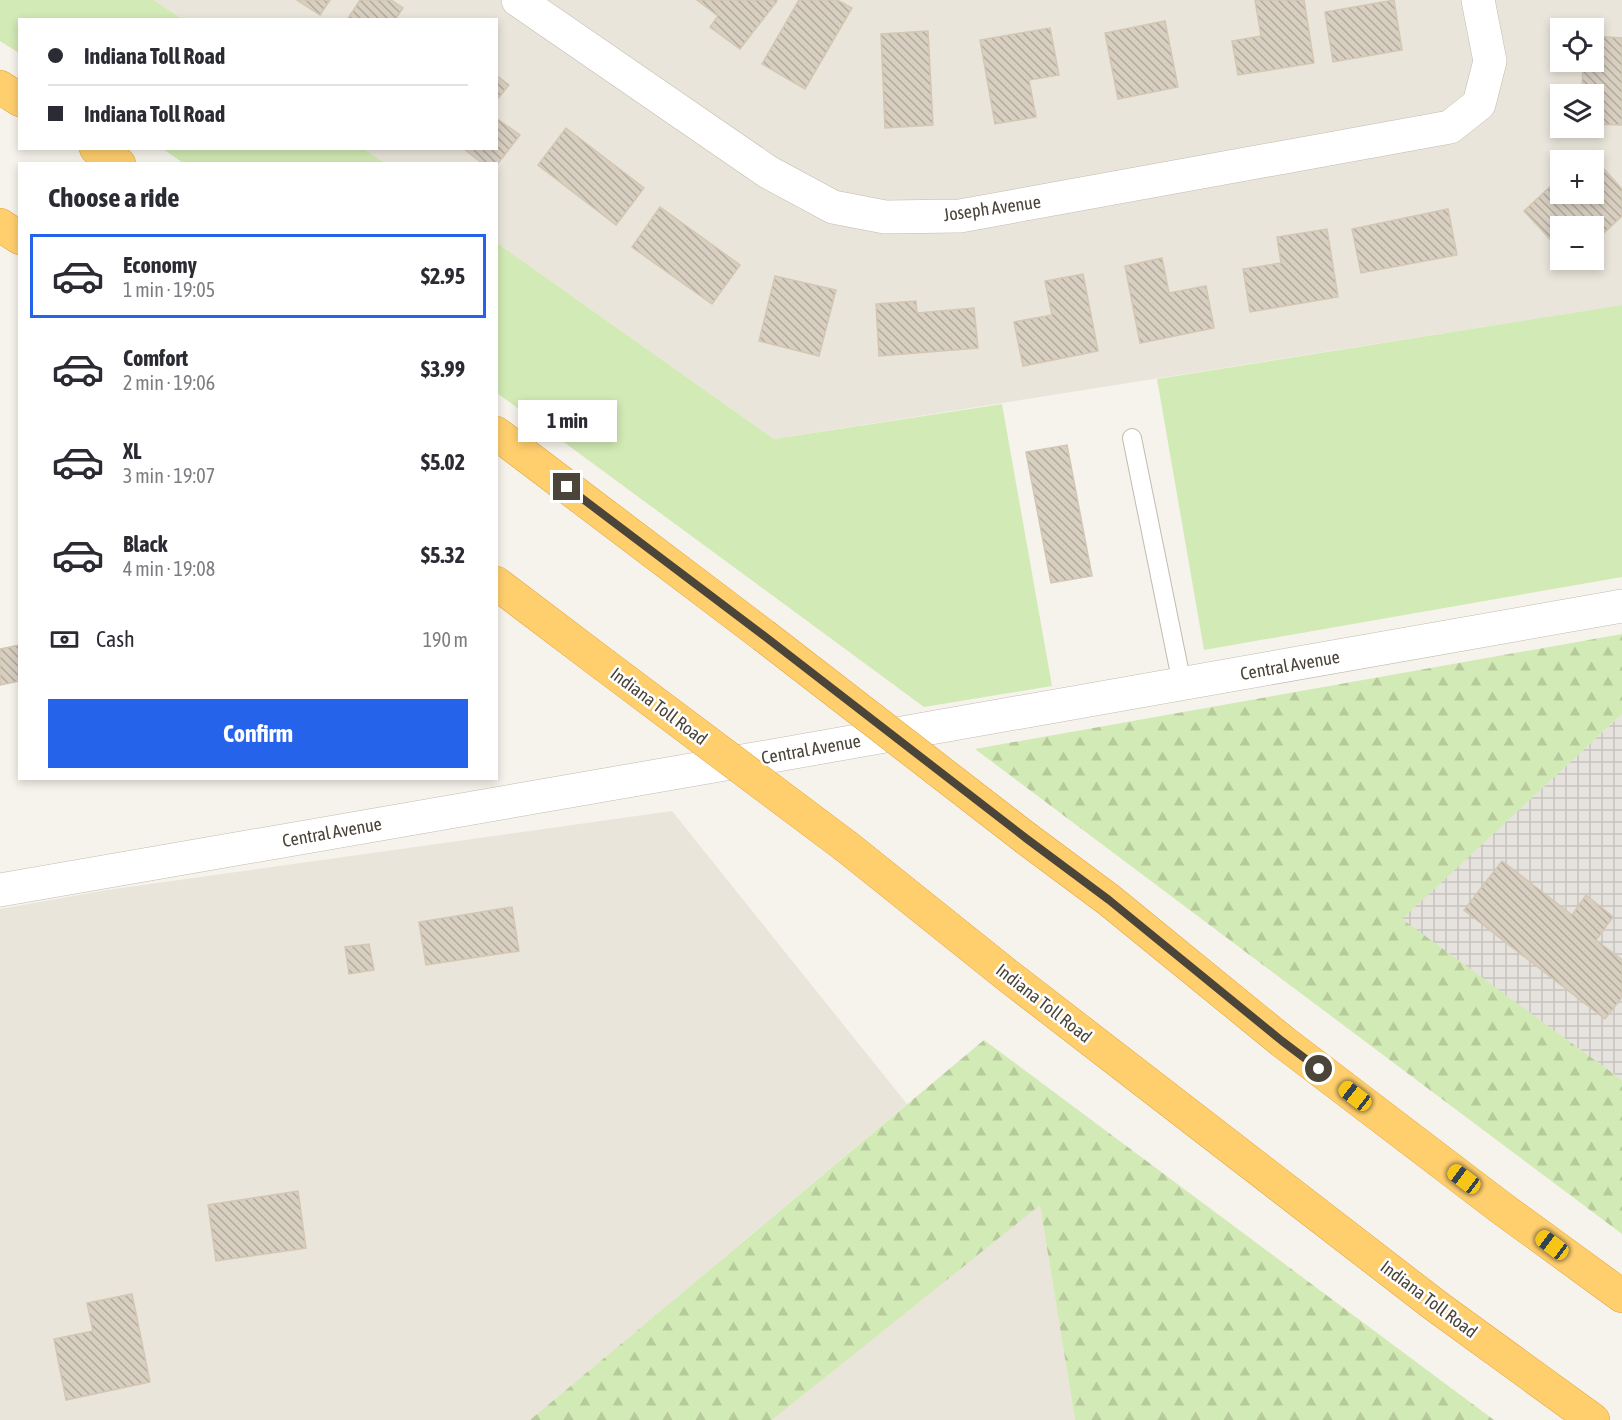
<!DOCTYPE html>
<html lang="en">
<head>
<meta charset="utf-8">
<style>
  :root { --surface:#fff; --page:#f7f7f7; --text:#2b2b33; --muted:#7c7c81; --line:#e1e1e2; --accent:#2563eb }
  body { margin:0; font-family:"Asap Condensed",sans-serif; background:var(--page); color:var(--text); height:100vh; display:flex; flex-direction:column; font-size:22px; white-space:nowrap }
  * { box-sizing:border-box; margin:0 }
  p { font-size:20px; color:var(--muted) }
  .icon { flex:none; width:33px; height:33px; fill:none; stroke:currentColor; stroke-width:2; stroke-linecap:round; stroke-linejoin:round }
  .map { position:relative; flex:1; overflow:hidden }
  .sheet { position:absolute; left:18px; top:162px; width:480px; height:618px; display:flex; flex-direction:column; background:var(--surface); border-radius:0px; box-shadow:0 3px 9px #0003 }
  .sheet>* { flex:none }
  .banner { position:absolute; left:18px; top:18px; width:480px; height:132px; border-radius:0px; box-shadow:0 3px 9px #0003; display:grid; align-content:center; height:132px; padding:0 30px; background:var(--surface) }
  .controls { position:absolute; left:1550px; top:18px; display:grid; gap:12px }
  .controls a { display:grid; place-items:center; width:54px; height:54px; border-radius:0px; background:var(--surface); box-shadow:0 3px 9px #0003; font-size:30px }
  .end { position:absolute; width:27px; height:27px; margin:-14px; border:8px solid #4b4439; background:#fff; box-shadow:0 0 0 3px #fff }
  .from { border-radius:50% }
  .bubble { position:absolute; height:42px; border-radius:0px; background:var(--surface); box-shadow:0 3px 9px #0003; font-size:20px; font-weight:700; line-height:42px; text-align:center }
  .car { position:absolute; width:18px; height:36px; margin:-18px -9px; border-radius:8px; box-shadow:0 0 4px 2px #0007; background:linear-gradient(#f5c518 24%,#345 0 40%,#f5c518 0 76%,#345 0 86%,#f5c518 0) }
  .banner b { display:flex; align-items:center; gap:21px; height:57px; font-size:22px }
  .banner b+b { border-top:2px solid var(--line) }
  .banner i { width:15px; height:15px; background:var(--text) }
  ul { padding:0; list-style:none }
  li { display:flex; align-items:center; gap:18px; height:84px; margin:0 12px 9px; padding:0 18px; border:3px solid transparent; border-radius:0px }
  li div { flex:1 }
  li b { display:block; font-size:22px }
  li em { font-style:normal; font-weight:700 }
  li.active { border-color:var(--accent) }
  li>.icon { width:54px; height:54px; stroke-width:1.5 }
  h2 { padding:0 30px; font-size:27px; line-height:72px }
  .pay { display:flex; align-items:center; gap:15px; height:66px; padding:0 30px; font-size:22px }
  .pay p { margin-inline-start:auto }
  .action { display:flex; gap:12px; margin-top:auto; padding:12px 30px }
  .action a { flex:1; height:69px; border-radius:0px; background:var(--accent); color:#fff; font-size:24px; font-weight:700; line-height:69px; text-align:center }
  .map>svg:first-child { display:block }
  .residential { fill:#eae5da; fill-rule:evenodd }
  .industrial { fill:url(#industrial-grid) }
  .green { fill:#d2eab5 }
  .forest { fill:url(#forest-firs) }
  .building { fill:url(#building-back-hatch); stroke:#d3c7b4; stroke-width:1.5 }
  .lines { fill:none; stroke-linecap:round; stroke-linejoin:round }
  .service-casing { stroke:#c2bbae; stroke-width:20 }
  .minor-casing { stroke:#c2bbae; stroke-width:34 }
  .tertiary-casing { stroke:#c2bbae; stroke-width:34 }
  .motorway-casing { stroke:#e0a43c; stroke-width:34 }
  .service { stroke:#fff; stroke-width:18 }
  .minor { stroke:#fff; stroke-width:33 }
  .tertiary { stroke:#fff; stroke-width:33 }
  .motorway { stroke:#ffcf6e; stroke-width:33 }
  .motorway-bridge-casing { stroke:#e0a43c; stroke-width:34; stroke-linecap:butt }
  .motorway-bridge { stroke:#ffcf6e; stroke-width:33 }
  .route { stroke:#4b4439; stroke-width:8 }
  .labels { text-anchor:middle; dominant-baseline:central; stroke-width:5; stroke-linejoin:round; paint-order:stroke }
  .street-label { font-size:18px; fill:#4b4439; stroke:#fff }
</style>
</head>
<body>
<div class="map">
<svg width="1622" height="1420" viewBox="0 0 1622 1420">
  <defs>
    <pattern id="industrial-grid" width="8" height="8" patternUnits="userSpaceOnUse" patternTransform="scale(1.5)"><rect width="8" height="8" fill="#e6e2dd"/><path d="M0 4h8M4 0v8" fill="none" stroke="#c7c3be"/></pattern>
    <pattern id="forest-firs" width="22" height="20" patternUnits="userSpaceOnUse" patternTransform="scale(1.5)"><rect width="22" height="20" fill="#d2eab5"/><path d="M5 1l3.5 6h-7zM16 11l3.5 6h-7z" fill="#b6ca9c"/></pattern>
    <pattern id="building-back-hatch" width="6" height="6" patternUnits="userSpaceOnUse" patternTransform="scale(1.5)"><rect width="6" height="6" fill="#d8cfc1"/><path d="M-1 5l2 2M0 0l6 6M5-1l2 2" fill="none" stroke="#b1aa9e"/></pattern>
  </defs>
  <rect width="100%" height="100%" fill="#f6f3ec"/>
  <!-- residential -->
  <g class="residential">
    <path d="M154,0h1468v305l-848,134 -277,-196 -1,-79 -111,-1 -21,-14 132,-1v-128l-314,-1zM1560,28h33v34h-33zM1560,94h33v34h-33zM1560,160h33v34h-33zM1560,226h33v34h-33z"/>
    <path d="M672,811l235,293 -377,316h-530v-511l107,-19z"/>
    <path d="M1040,1204l35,216h-303z"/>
  </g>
  <!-- industrial -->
  <path class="industrial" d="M1622,714v366l-221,-161z"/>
  <!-- green -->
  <g class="green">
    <path d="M0,0h154l28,19 -162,1 -1,33 -19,-12z"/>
    <path d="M163,149h201l21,14h-202z"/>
    <path d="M497,243l277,196 228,-35 50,282 -128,21 -427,-314z"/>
    <path d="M1622,305v272l-418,73 -47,-271z"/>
  </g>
  <!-- forest -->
  <g class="forest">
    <path d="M1622,634v80l-220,205 220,161v154l-647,-485z"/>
    <path d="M984,1040l510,380h-419l-35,-215 -268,215h-242z"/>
  </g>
  <!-- building -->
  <g class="building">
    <path d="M297,0h33l-10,15z"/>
    <path d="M360,0h31l12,8 -8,12h-48z"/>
    <path d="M697,0h79l1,1 -37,48 -30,-22 8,-11z"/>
    <path d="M799,0h38l15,8 -47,81 -43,-25z"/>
    <path d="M1255,0h49l10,63 -76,12 -6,-34 29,-5z"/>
    <path d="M1394,0l8,50 -69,12 -8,-50z"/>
    <path d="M1165,21l13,66 -60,12 -13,-66z"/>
    <path d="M1050,28l9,47 -30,5 7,37 -41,7 -15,-84z"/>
    <path d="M928,31l5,94 -48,3 -4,-94z"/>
    <path d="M1593,36l29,2v87l-29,-1v-30h-28v-3h17l1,-29h10z"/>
    <path d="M496,75l13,10 -13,16z"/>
    <path d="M496,118l24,17 -24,31v-2h-13l-20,-16h33z"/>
    <path d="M566,128l78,60 -28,37 -78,-60z"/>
    <path d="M1604,169l18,20v27l-29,27v-17h-33v24l-36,-39 32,-30 4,5v8h7l5,5 5,-5h16v-15z"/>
    <path d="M660,207l80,58 -28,39 -80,-57z"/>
    <path d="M1448,209l9,46 -96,18 -9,-44z"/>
    <path d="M1327,229l11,68 -88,15 -7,-43 38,-6 -4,-26z"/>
    <path d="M1162,258l7,35 37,-7 8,42 -74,15 -15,-77z"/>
    <path d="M1083,274l15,77 -75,15 -9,-44 38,-7 -7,-34z"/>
    <path d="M775,276l61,14 -17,66 -60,-15z"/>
    <path d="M916,301l1,12 57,-5 4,40 -99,8 -3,-52z"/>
    <path d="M1067,445l25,131 -41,7 -25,-131z"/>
    <path d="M20,645v36l-20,4v-36z"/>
    <path d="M1502,861l70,54 14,-20 27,22 -17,23 26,20v37l-17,22 -141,-109z"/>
    <path d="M512,907l7,44 -93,14 -7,-43z"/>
    <path d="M369,944l5,26 -25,4 -4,-27z"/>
    <path d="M298,1191l8,57 -90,13 -8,-56z"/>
    <path d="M132,1294l18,88 -84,18 -12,-61 39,-8 -6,-28z"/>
  </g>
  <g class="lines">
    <defs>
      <path id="service" d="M1132,438l50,246"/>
      <path id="minor" d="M518,0l250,172 65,35 52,10 75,-1 490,-89 29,-23 11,-43 -12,-61"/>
      <path id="tertiary" d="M0,890l789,-137 833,-147"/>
      <g id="motorway">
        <path d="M0,87l20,13"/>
        <path d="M96,148l23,16"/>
        <path d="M0,225l20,13"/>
        <path d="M496,433l267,202"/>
        <path d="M496,583l107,81"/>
        <path d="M1027,839l82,61 173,141 218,166 122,89"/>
        <path d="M847,847l160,128 429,331 157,114"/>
      </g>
    </defs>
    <!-- service casing -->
    <use href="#service" class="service-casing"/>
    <!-- minor casing -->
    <use href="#minor" class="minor-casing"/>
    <!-- tertiary casing -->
    <use href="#tertiary" class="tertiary-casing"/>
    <!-- motorway casing -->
    <use href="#motorway" class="motorway-casing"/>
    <!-- service -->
    <use href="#service" class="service"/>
    <!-- minor -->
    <use href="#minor" class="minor"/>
    <!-- tertiary -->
    <use href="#tertiary" class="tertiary"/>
    <!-- motorway -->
    <use href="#motorway" class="motorway"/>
    <defs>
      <g id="motorway-bridge">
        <path d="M763,635l264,204"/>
        <path d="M603,664l244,183"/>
      </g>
    </defs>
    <!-- motorway-bridge casing -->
    <use href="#motorway-bridge" class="motorway-bridge-casing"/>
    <!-- motorway-bridge -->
    <use href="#motorway-bridge" class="motorway-bridge"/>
  </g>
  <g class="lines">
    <!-- route -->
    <path class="route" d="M567,487l196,148 264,204 82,61 173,141 37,28"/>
  </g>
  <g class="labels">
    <!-- street labels -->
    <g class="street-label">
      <text transform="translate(992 208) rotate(-8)">Joseph Avenue</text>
      <text transform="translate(1290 665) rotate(-10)">Central Avenue</text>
      <text transform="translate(659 706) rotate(37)">Indiana Toll Road</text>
      <text transform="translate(811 749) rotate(-10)">Central Avenue</text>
      <text transform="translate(332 832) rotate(-10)">Central Avenue</text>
      <text transform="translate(1044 1003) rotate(38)">Indiana Toll Road</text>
      <text transform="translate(1429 1299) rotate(37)">Indiana Toll Road</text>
    </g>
  </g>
</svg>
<div class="controls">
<a><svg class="icon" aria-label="locate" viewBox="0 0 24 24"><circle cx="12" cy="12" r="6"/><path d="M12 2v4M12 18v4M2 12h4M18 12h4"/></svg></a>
<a><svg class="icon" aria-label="layers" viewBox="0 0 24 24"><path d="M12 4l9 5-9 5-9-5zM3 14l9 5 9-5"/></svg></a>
<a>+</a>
<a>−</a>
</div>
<i class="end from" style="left:1319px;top:1069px"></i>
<i class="end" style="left:567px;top:487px"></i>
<div class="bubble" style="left:518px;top:400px;width:99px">1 min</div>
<i class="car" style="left:1355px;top:1096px;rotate:308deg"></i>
<i class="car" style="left:1464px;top:1179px;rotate:307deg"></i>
<i class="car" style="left:1552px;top:1245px;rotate:307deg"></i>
<div class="banner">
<b><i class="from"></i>Indiana Toll Road</b>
<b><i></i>Indiana Toll Road</b>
</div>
<section class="sheet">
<h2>Choose a ride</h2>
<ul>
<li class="active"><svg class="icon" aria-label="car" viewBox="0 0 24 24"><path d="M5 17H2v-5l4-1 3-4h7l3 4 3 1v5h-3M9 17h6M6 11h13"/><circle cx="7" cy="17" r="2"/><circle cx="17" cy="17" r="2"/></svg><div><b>Economy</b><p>1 min · 19:05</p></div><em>$2.95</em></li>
<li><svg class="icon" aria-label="car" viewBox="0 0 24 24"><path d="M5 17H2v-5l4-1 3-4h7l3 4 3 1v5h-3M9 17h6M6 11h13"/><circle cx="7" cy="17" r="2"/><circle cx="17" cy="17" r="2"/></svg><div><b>Comfort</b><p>2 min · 19:06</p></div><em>$3.99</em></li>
<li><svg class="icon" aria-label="car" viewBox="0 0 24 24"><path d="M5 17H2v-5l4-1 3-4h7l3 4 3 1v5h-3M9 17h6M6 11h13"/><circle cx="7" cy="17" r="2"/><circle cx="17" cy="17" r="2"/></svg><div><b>XL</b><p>3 min · 19:07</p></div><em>$5.02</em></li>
<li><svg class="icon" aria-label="car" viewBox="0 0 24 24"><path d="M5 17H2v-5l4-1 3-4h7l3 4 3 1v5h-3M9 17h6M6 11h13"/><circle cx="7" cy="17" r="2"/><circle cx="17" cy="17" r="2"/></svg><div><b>Black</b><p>4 min · 19:08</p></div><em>$5.32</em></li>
</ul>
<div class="pay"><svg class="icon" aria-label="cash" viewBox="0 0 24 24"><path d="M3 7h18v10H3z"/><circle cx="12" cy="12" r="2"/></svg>Cash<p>190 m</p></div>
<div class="action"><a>Confirm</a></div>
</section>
</div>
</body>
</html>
